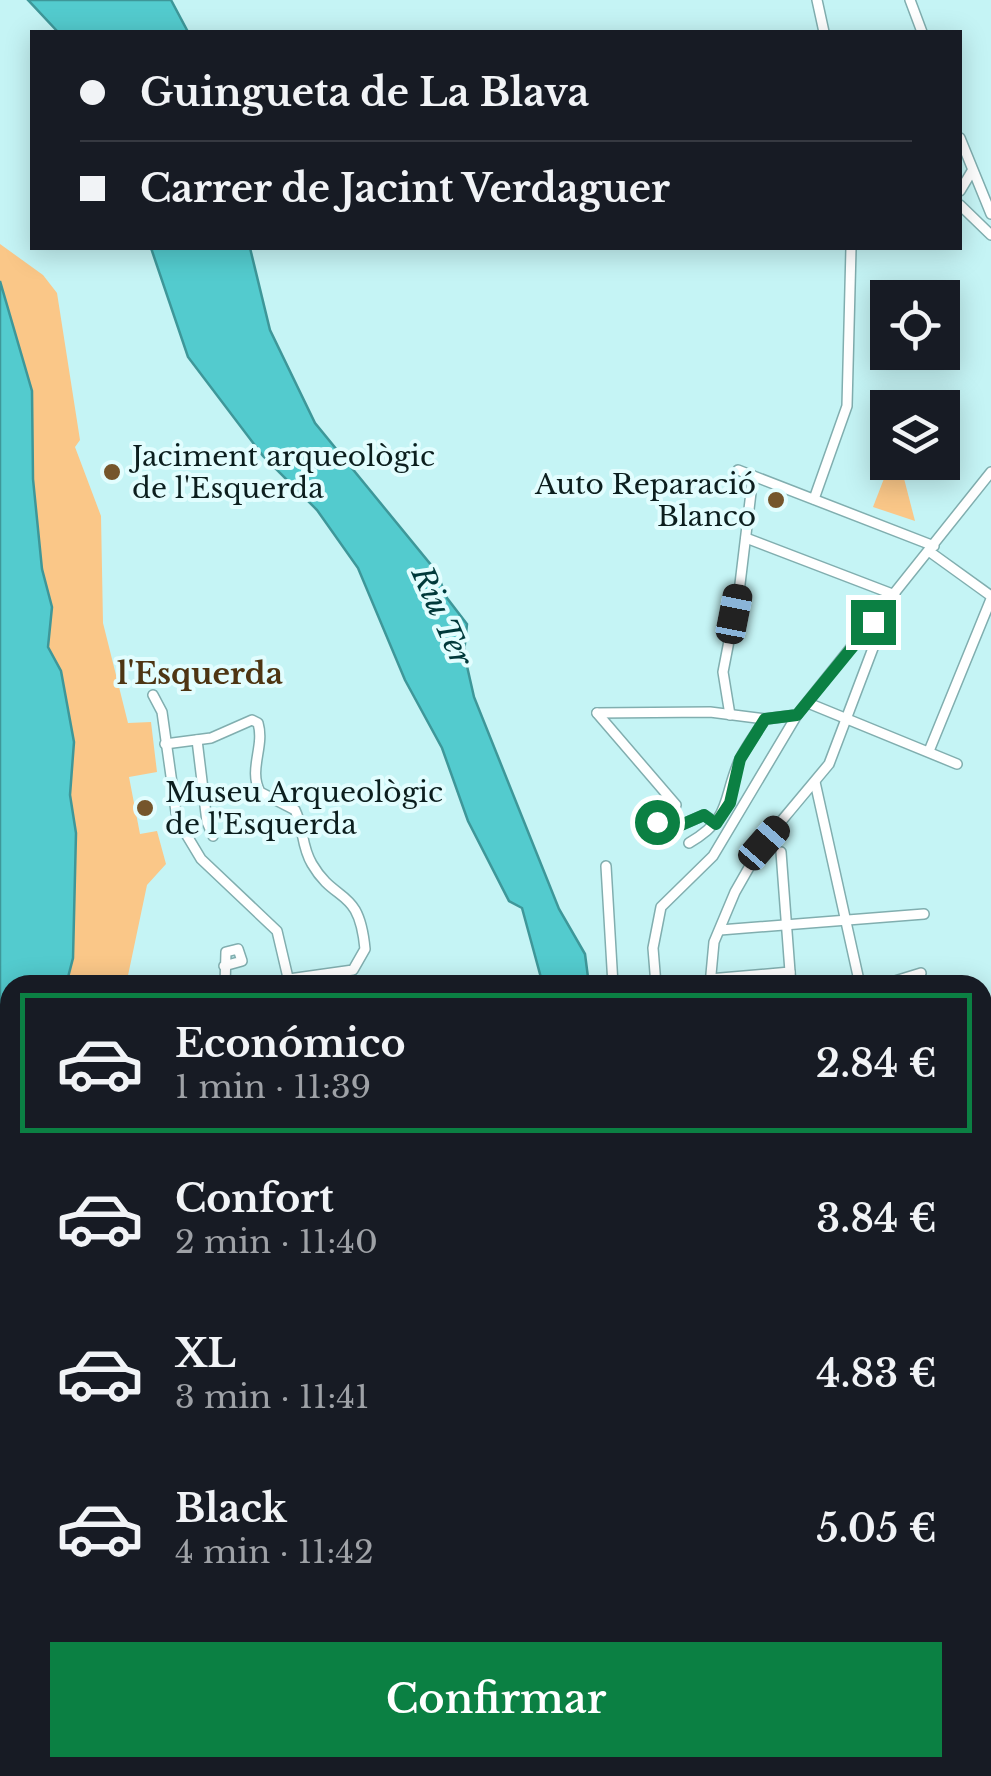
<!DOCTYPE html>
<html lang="es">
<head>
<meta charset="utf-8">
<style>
  :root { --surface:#171b24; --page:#242831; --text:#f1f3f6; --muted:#9ea1a6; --line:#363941; --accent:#0b8043 }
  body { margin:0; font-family:"Libre Baskerville",serif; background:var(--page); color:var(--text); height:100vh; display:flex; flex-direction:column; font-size:38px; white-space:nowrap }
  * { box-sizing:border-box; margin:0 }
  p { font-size:32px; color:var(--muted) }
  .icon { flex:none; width:55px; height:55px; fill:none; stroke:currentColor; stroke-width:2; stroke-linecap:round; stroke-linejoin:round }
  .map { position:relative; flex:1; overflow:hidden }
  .sheet { position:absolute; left:0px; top:975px; width:992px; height:802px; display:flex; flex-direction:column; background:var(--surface); border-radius:30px 30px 0 0; box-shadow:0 5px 25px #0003 }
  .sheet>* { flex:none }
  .guide { position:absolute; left:30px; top:30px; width:932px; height:220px; border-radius:0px; box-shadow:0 5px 25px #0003; display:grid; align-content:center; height:220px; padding:0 50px; background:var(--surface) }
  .buttons { position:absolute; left:870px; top:280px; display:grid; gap:20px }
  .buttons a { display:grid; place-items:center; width:90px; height:90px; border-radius:0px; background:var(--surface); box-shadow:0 5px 25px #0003; font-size:50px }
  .end { position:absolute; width:45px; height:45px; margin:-22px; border:12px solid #0b8043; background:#fff; box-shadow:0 0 0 5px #fff }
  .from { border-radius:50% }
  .car { position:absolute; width:30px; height:60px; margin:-30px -15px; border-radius:12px; box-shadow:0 0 8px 2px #0007; background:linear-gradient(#222 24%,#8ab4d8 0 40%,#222 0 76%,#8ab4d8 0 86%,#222 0) }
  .guide b { display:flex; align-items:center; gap:35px; height:95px; font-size:38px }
  .guide b+b { border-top:2px solid var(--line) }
  .guide i { width:25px; height:25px; background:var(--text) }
  ul { padding:18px 0 0; list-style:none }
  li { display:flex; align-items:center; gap:30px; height:140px; margin:0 20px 15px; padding:0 30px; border:5px solid transparent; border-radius:0px }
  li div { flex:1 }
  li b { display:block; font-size:38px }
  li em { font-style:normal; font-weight:600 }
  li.active { border-color:var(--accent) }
  li>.icon { width:90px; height:90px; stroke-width:1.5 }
  .button { display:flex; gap:20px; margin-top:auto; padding:20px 50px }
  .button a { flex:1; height:115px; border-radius:0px; background:var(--accent); color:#fff; font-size:40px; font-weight:600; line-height:115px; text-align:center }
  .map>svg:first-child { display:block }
  .green { fill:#fac788 }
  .water { fill:#53cbce; stroke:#3e9799; stroke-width:2.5 }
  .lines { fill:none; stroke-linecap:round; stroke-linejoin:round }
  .minor-casing { stroke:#81aeaf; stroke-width:12 }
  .minor { stroke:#fff; stroke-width:9 }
  .route { stroke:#0b8043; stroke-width:12 }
  .poi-dot { fill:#75552b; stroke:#e2fdfe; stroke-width:4 }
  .labels { text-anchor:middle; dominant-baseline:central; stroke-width:8; stroke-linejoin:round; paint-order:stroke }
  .poi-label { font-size:28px; fill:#0c1e1e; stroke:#e2fdfe; text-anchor:start }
  .water-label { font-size:30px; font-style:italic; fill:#00393a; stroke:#e2fdfe }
  .neighbourhood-label { font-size:30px; font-weight:bold; fill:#4e3513; stroke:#e2fdfe }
</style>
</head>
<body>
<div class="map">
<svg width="991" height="1776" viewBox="0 0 991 1776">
  <rect width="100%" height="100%" fill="#c5f4f5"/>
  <!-- green -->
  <g class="green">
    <path d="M0,244l43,31 14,18 23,147 -5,7 26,69 2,107 25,100 23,-1 6,50 -28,5 11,57 17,-3 9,33 -19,21 -21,100h-60l7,-27 3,-125 -6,-38 4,-53 -13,-71 -13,-24 4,-40 -10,-38 -9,-90 -1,-88 -32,-110z"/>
    <path d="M890,463h10l15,58 -42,-14z"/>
  </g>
  <!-- water -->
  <g class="water">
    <path d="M28,0h143l17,32h-130z"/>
    <path d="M151,248h99l20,82 45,93 121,148 11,27 20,26 -3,29 10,44 85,212 26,45 4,31h-46l-21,-77 -13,-7 -41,-80 -26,-73 -37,-68 -47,-112 -41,-58 -54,-54 -75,-99z"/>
    <path d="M0,281l32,110 1,88 9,90 10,38 -4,40 13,24 13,71 -4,53 6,38 -3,125 -7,27h-56v149l-10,11z"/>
  </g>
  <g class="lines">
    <defs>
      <g id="minor">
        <path d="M817,0l7,32"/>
        <path d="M910,0l12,32"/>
        <path d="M960,138l31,76"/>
        <path d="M960,191l12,-20"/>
        <path d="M960,205l31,30"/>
        <path d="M738,470l196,76"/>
        <path d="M814,499l33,-93 4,-158"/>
        <path d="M746,538l149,57"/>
        <path d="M930,552l61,44"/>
        <path d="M153,695l9,17 15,107 24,40 76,72 12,51"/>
        <path d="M808,703l149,61"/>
        <path d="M597,713l79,92 -19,17 1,7 7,3 39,-17 12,8"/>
        <path d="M597,713l113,-1 55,7 32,-4"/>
        <path d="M730,715l-7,-43 17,-88 13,-108"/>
        <path d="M197,740l10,82 6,14"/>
        <path d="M165,744l46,-6 41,-18 6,3c7,24 -10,46 2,69l35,18c9,18 6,36 17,54 24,41 47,22 53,85l-12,21 -64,9"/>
        <path d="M929,751l62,-152"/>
        <path d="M815,782l45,203"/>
        <path d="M689,843c44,-25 33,-45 51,-84 7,-14 17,-27 25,-40"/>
        <path d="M781,852l10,133"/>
        <path d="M606,866l7,119"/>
        <path d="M720,930l204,-16"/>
        <path d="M224,966l18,-5 -4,-12 -12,3 -1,33"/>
        <path d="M709,979l81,-7"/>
        <path d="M374,984l1,1"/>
        <path d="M456,985l5,-4"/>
        <path d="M656,985l-3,-37 8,-41 52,-51 84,-141 194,-243"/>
        <path d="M710,985l4,-43 21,-50 28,-49 66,-79 60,-158"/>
        <path d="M882,985l39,-12"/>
        <path d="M5,1341l5,13"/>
        <path d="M331,1768l1,8"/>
        <path d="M405,1768l1,8"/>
        <path d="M970,1768l12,8"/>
        <path d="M436,1776l5,-8"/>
        <path d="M518,1776l7,-8"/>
        <path d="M873,1776l6,-8"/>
      </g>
    </defs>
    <!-- minor casing -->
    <use href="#minor" class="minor-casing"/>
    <!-- minor -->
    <use href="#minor" class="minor"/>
  </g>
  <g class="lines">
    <!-- route -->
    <path class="route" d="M657,822l1,6 7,4 39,-17 12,9 14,-21 10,-44 25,-40 32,-4 76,-93"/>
  </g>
  <!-- markers -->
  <g class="poi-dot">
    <circle cx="112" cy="472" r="10"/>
    <circle cx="776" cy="500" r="10"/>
    <circle cx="145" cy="808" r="10"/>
  </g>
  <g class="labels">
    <!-- poi labels -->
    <g class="poi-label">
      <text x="132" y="456">Jaciment arqueològic<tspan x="132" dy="32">de l'Esquerda</tspan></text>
      <text x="756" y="484" text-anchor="end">Auto Reparació<tspan x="756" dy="32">Blanco</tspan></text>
      <text x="165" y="792">Museu Arqueològic<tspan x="165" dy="32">de l'Esquerda</tspan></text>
    </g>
    <!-- water labels -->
    <g class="water-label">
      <text transform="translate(442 616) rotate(66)">Riu Ter</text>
    </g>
    <!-- neighbourhood labels -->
    <g class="neighbourhood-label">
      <text x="200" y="673">l'Esquerda</text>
    </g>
  </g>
</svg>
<div class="buttons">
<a><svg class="icon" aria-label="locate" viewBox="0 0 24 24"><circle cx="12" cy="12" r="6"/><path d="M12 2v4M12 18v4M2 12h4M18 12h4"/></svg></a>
<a><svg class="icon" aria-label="layers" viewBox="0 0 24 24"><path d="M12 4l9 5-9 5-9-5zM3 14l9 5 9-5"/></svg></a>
</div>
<i class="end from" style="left:657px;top:822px"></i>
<i class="end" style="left:873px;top:622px"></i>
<i class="car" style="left:734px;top:614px;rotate:11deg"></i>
<i class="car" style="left:764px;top:843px;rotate:41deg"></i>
<div class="guide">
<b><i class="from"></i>Guingueta de La Blava</b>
<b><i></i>Carrer de Jacint Verdaguer</b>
</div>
<section class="sheet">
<ul>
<li class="active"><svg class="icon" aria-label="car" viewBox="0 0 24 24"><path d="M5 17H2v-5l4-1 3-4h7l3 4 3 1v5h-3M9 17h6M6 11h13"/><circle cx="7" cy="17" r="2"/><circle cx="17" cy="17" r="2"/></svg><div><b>Económico</b><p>1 min · 11:39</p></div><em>2.84 €</em></li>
<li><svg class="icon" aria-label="car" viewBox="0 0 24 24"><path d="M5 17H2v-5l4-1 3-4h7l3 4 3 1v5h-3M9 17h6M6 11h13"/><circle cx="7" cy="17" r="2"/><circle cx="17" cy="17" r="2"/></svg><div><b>Confort</b><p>2 min · 11:40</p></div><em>3.84 €</em></li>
<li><svg class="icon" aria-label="car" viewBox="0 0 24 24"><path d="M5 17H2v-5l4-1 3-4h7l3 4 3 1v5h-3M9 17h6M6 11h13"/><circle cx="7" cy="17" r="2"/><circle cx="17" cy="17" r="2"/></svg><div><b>XL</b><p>3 min · 11:41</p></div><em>4.83 €</em></li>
<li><svg class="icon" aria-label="car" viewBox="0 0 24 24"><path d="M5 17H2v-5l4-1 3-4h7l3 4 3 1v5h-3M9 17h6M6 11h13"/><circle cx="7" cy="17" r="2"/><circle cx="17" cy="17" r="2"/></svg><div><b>Black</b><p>4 min · 11:42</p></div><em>5.05 €</em></li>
</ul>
<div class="button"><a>Confirmar</a></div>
</section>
</div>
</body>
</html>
